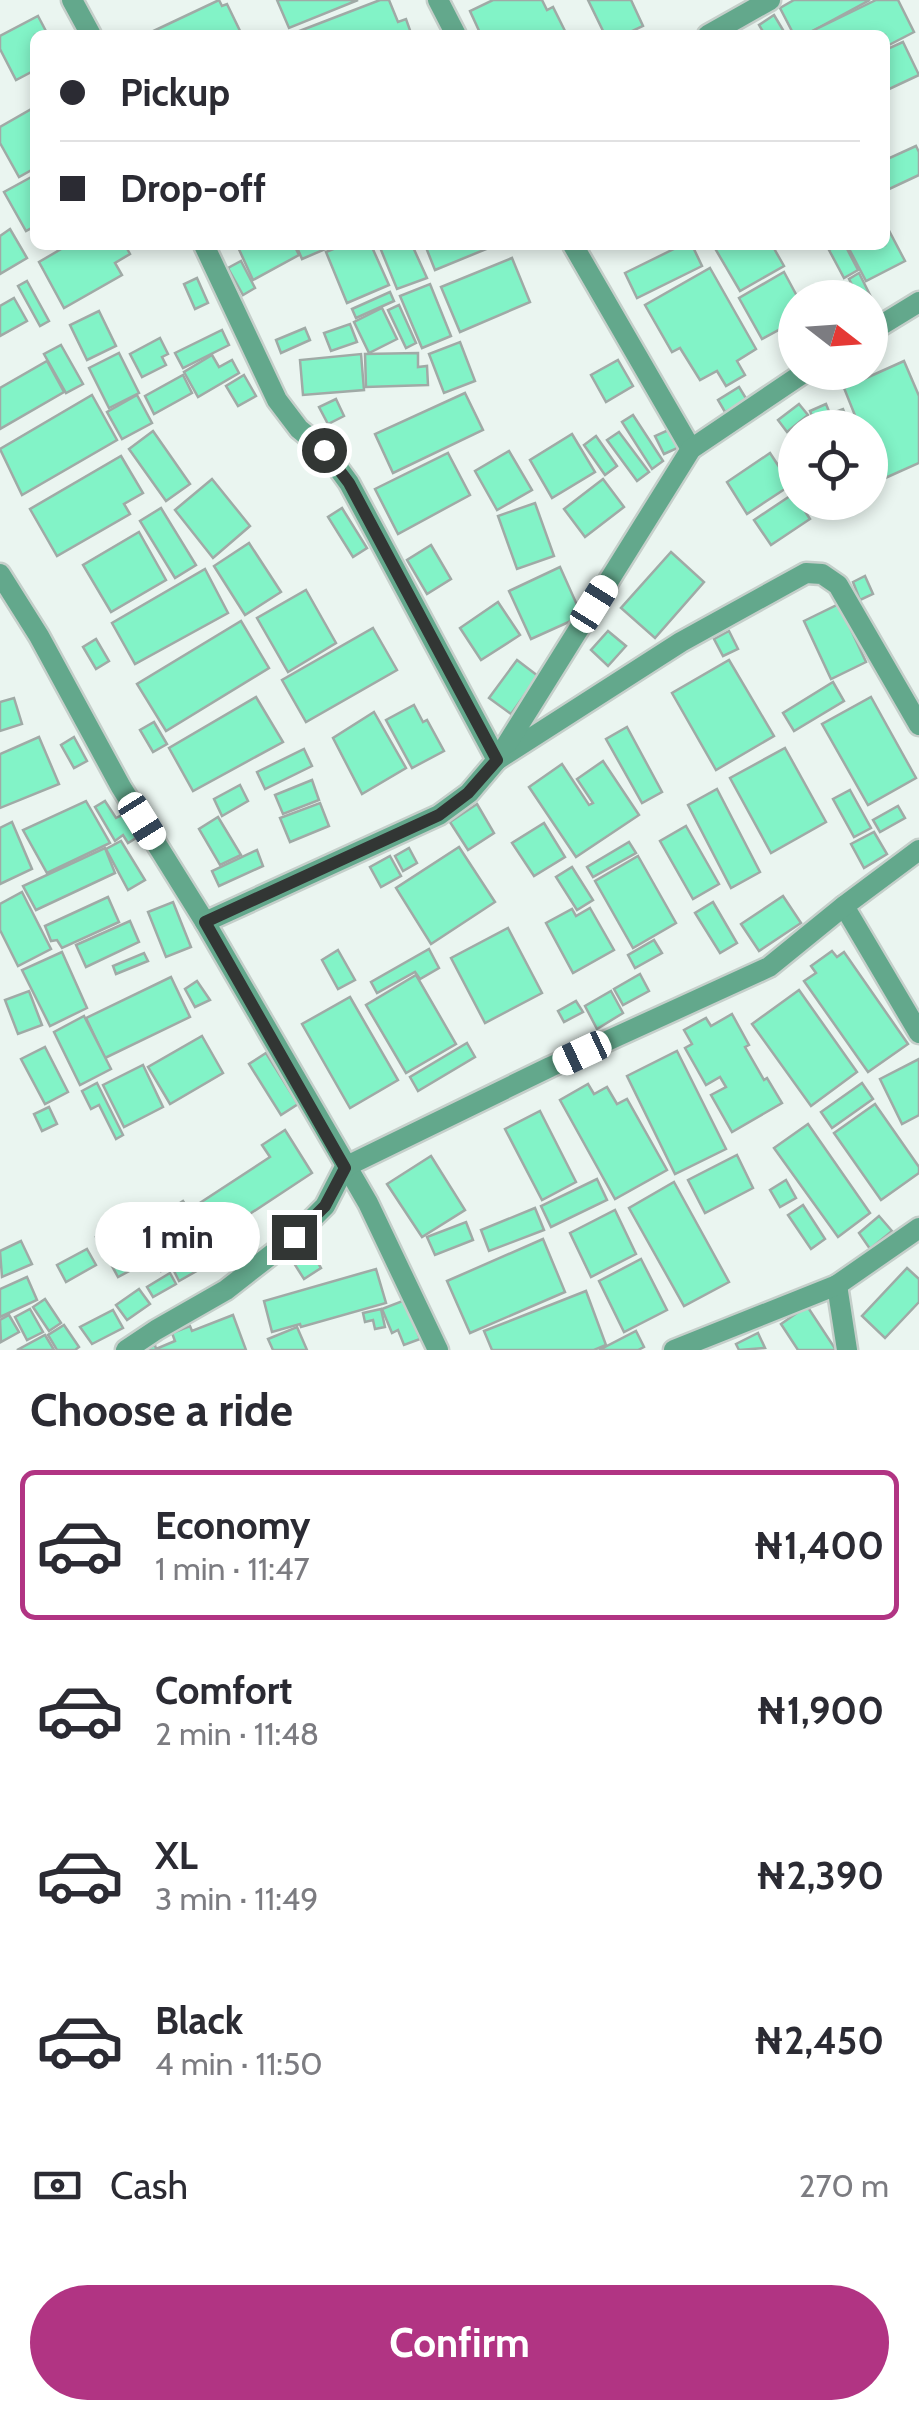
<!DOCTYPE html>
<html lang="en">
<head>
<meta charset="utf-8">
<style>
  :root { --surface:#fff; --page:#f2f2f3; --text:#2b2b33; --muted:#7c7c81; --line:#e1e1e2; --accent:#b13483 }
  body { margin:0; font-family:Cabin,sans-serif; background:var(--page); color:var(--text); height:100vh; display:flex; flex-direction:column; font-size:38px; white-space:nowrap }
  * { box-sizing:border-box; margin:0 }
  p { font-size:32px; color:var(--muted) }
  .icon { flex:none; width:55px; height:55px; fill:none; stroke:currentColor; stroke-width:2; stroke-linecap:round; stroke-linejoin:round }
  .map { position:relative; height:1350px; overflow:hidden }
  .drawer { display:flex; flex-direction:column; background:var(--surface); flex:1 }
  .drawer>* { flex:none }
  .top-card { position:absolute; left:30px; top:30px; width:860px; height:220px; border-radius:15px; box-shadow:0 5px 15px #0003; display:grid; align-content:center; height:220px; padding:0 30px; background:var(--surface) }
  .needle { width:65px; rotate:107deg }
  .fabs { position:absolute; left:778px; top:280px; display:grid; gap:20px }
  .fabs a { display:grid; place-items:center; width:110px; height:110px; border-radius:50%; background:var(--surface); box-shadow:0 5px 15px #0003; font-size:50px }
  .end { position:absolute; width:45px; height:45px; margin:-22px; border:12px solid #323634; background:#fff; box-shadow:0 0 0 5px #fff }
  .from { border-radius:50% }
  .bubble { position:absolute; height:70px; border-radius:35px; background:var(--surface); box-shadow:0 5px 15px #0003; font-size:32px; font-weight:800; line-height:70px; text-align:center }
  .car { position:absolute; width:30px; height:60px; margin:-30px -15px; border-radius:12px; box-shadow:0 0 8px 2px #0007; background:linear-gradient(#fff 24%,#345 0 40%,#fff 0 76%,#345 0 86%,#fff 0) }
  .top-card b { display:flex; align-items:center; gap:35px; height:95px; font-size:38px }
  .top-card b+b { border-top:2px solid var(--line) }
  .top-card i { width:25px; height:25px; background:var(--text) }
  ul { padding:0; list-style:none }
  li { display:flex; align-items:center; gap:30px; height:150px; margin:0 20px 15px; padding:0 10px; border:5px solid transparent; border-radius:15px }
  li div { flex:1 }
  li b { display:block; font-size:38px }
  li em { font-style:normal; font-weight:800 }
  li.current { border-color:var(--accent) }
  li>.icon { width:90px; height:90px; stroke-width:1.5 }
  h2 { padding:0 30px; font-size:45px; line-height:120px }
  .pay { display:flex; align-items:center; gap:25px; height:110px; padding:0 30px; font-size:38px }
  .pay p { margin-inline-start:auto }
  .action { display:flex; gap:20px; margin-top:auto; padding:20px 30px }
  .action a { flex:1; height:115px; border-radius:60px; background:var(--accent); color:#fff; font-size:40px; font-weight:800; line-height:115px; text-align:center }
  .map>svg:first-child { display:block }
  .building { fill:#82f3c7; stroke:#a0aaa6; stroke-width:2.5 }
  .lines { fill:none; stroke-linecap:round; stroke-linejoin:round }
  .minor-casing { stroke:#c5cfca; stroke-width:25 }
  .minor { stroke:#63a88c; stroke-width:20 }
  .route { stroke:#323634; stroke-width:12 }
</style>
</head>
<body>
<div class="map">
<svg width="919" height="1350" viewBox="0 0 919 1350">
  <rect width="100%" height="100%" fill="#eaf5f0"/>
  <!-- building -->
  <g class="building">
    <path d="M219,0l3,6 5,-2 15,31h-97z"/>
    <path d="M277,0h81l-69,28z"/>
    <path d="M380,0h9l9,22 8,-3 5,14 -122,2z"/>
    <path d="M493,0h49l5,10 6,-3 14,28h-60l-1,-2 -5,2h-20l-11,-24z"/>
    <path d="M588,0h43l12,26 -19,9h-19z"/>
    <path d="M794,0h76l-65,35h-11l-14,-27z"/>
    <path d="M876,0h22l16,32 -29,15v-12h-81z"/>
    <path d="M774,15l12,20h-21l-6,-10z"/>
    <path d="M38,16l10,19h-13v35l-19,10 -16,-31v-13z"/>
    <path d="M903,42l16,33 -34,16v-41z"/>
    <path d="M35,107v61l-16,9 -19,-34v-16z"/>
    <path d="M916,146l3,6v23l-34,16v-31z"/>
    <path d="M35,175v51l-9,5 -22,-39z"/>
    <path d="M885,223l20,38 -39,20 -19,-36h38z"/>
    <path d="M10,229l17,29 -27,16v-38z"/>
    <path d="M68,245h57l5,9 -15,9 7,12 -58,33 -25,-46z"/>
    <path d="M237,245h57l5,10 -46,25z"/>
    <path d="M296,245h33l1,2 -28,12z"/>
    <path d="M343,245h28l18,40 -42,18 -21,-51z"/>
    <path d="M379,245h33l15,33 -30,11z"/>
    <path d="M425,245h71l-61,25z"/>
    <path d="M682,245h10l10,21 -65,32 -12,-25z"/>
    <path d="M713,245h59l12,21 -44,25z"/>
    <path d="M839,245h6l13,25 -14,8 -15,-28z"/>
    <path d="M512,258l18,44 -70,30 -19,-45z"/>
    <path d="M241,261l14,27 -12,7 -15,-27z"/>
    <path d="M710,268l46,81 -19,12 8,14 -19,11 -9,-15 -17,9 -20,-32 -8,4 -27,-47z"/>
    <path d="M784,272l14,26h-3v23l-33,18 -23,-41z"/>
    <path d="M859,273l12,24 -2,1h-10l-10,-19z"/>
    <path d="M197,278l11,25 -13,6 -11,-25z"/>
    <path d="M27,281l22,40 -9,5 -22,-40z"/>
    <path d="M430,284l21,52 -29,12 -22,-52z"/>
    <path d="M390,292l4,9 -38,17 -4,-9z"/>
    <path d="M14,298l13,23 -27,15v-30z"/>
    <path d="M399,305l17,38 -10,5 -18,-38z"/>
    <path d="M382,308l15,31 -28,14 -15,-31z"/>
    <path d="M99,311l17,35 -29,14 -17,-35z"/>
    <path d="M350,324l7,18 -26,9 -7,-18z"/>
    <path d="M305,328l5,12 -29,13 -5,-13z"/>
    <path d="M222,330l7,15 -46,23 -8,-15z"/>
    <path d="M160,338l8,16 -6,3 4,8 -24,12 -12,-23z"/>
    <path d="M460,342l15,39 -31,12 -15,-39z"/>
    <path d="M61,345l22,39 -17,9 -22,-39z"/>
    <path d="M119,353l20,40 -30,15 -20,-40z"/>
    <path d="M418,353v14l9,-1 1,19 -62,2 -1,-33z"/>
    <path d="M361,354l3,36 -61,5 -3,-35z"/>
    <path d="M212,355l7,12 13,-7 7,13 -41,24 -14,-25z"/>
    <path d="M618,360l15,26 -27,16 -15,-27z"/>
    <path d="M47,361l17,31 -64,37v-41z"/>
    <path d="M904,361l15,35v67l-36,16 -13,-29v-22h-10l-16,-40z"/>
    <path d="M183,375l9,18 -38,21 -9,-18z"/>
    <path d="M244,375l12,21 -18,10 -12,-20z"/>
    <path d="M739,387l8,13 -22,12 -7,-12z"/>
    <path d="M465,393l18,37 -90,43 -18,-39z"/>
    <path d="M92,395l25,45 -95,55 -22,-46z"/>
    <path d="M137,395l15,28 -30,16 -15,-27z"/>
    <path d="M336,399l8,17 -16,8 -9,-17z"/>
    <path d="M799,404l9,11 -21,17 -9,-12z"/>
    <path d="M826,404l4,10 13,-5 8,19h-52l15,-7 -4,-10z"/>
    <path d="M633,415l30,46 -11,8 -30,-47z"/>
    <path d="M673,428l9,18 -18,8 -9,-18z"/>
    <path d="M153,431l37,53 -24,17 -37,-52z"/>
    <path d="M619,432l30,40 -12,9 -30,-41z"/>
    <path d="M572,434l23,38 -43,26 -22,-38z"/>
    <path d="M596,436l21,30 -12,9 -21,-30z"/>
    <path d="M509,451l23,39 -35,20 -22,-39z"/>
    <path d="M448,453l22,42 -72,39 -23,-45z"/>
    <path d="M770,453l21,32 -44,29 -20,-32z"/>
    <path d="M121,456l22,37 -19,11 6,10 -73,42 -27,-47z"/>
    <path d="M212,479l38,47 -37,32 -38,-48z"/>
    <path d="M603,479l21,28 -39,30 -21,-28z"/>
    <path d="M793,494l2,8h4l11,17 -39,26 -17,-25z"/>
    <path d="M820,502h45l-40,14z"/>
    <path d="M535,503l19,53 -37,13 -19,-53z"/>
    <path d="M161,508l35,57 -21,13 -35,-57z"/>
    <path d="M342,508l25,40 -14,9 -25,-40z"/>
    <path d="M139,532l27,48 -55,32 -28,-47z"/>
    <path d="M249,543l32,49 -36,23 -31,-49z"/>
    <path d="M431,545l20,34 -24,15 -20,-34z"/>
    <path d="M671,552l33,30 -49,56 -34,-30z"/>
    <path d="M560,567l22,49 -51,23 -22,-48z"/>
    <path d="M205,569l23,44 -93,51 -23,-41z"/>
    <path d="M865,576l8,18 -13,6 -7,-18z"/>
    <path d="M306,590l30,53 -48,29 -31,-54z"/>
    <path d="M498,602l22,33 -39,25 -21,-32z"/>
    <path d="M839,604l27,58 -35,17 -27,-58z"/>
    <path d="M241,621l28,47 -103,63 -29,-47z"/>
    <path d="M373,628l24,42 -91,52 -24,-42z"/>
    <path d="M608,631l18,15 -18,20 -17,-16z"/>
    <path d="M729,631l9,18 -15,7 -9,-17z"/>
    <path d="M96,639l13,22 -13,8 -13,-22z"/>
    <path d="M517,660l21,16 -27,38 -22,-16z"/>
    <path d="M729,660l45,76 -58,34 -44,-77z"/>
    <path d="M833,682l11,19 -50,30 -11,-18z"/>
    <path d="M256,697l27,45 -90,49 -24,-43z"/>
    <path d="M871,697l45,81 -48,27 -46,-81z"/>
    <path d="M14,698l8,26 -22,7v-29z"/>
    <path d="M414,705l9,17 4,-2 17,31 -32,17 -26,-48z"/>
    <path d="M374,712l32,56 -44,26 -29,-56z"/>
    <path d="M154,722l13,22 -14,8 -13,-22z"/>
    <path d="M627,727l35,65 -20,11 -36,-64z"/>
    <path d="M39,737l20,47 -59,24v-54z"/>
    <path d="M74,737l13,24 -13,7 -13,-23z"/>
    <path d="M785,748l41,74 -55,31 -41,-75z"/>
    <path d="M304,749l8,17 -47,23 -8,-17z"/>
    <path d="M603,761l36,54 -63,42 -47,-70 33,-23 27,41 4,-2 -16,-24z"/>
    <path d="M312,780l7,20 -36,14 -8,-19z"/>
    <path d="M240,785l8,16 -26,15 -8,-17z"/>
    <path d="M717,789l43,83 -29,16 -43,-83z"/>
    <path d="M850,790l21,38 -17,9 -21,-38z"/>
    <path d="M86,801l24,42 -63,30 -24,-43z"/>
    <path d="M105,801l11,17 6,-3 14,23 -8,5 -5,-8 -8,6 -20,-34z"/>
    <path d="M320,803l9,23 -39,16 -10,-24z"/>
    <path d="M477,804l17,29 -26,17 -18,-28z"/>
    <path d="M898,806l7,12 -25,14 -7,-12z"/>
    <path d="M218,817l23,38 -21,10 -21,-36z"/>
    <path d="M12,822l20,47 -32,15v-56z"/>
    <path d="M544,823l21,34 -31,19 -22,-33z"/>
    <path d="M686,826l33,58 -26,15 -33,-58z"/>
    <path d="M874,832l13,22 -23,14 -13,-24z"/>
    <path d="M121,841l24,39 -17,10 -22,-41z"/>
    <path d="M629,842l7,11 -43,24 -6,-10z"/>
    <path d="M459,847l36,55 -64,42 -35,-56z"/>
    <path d="M105,848l10,25 -79,37 -13,-24z"/>
    <path d="M409,848l8,15 -14,8 -8,-15z"/>
    <path d="M257,850l6,16 -44,20 -7,-15z"/>
    <path d="M390,856l11,20 -20,11 -11,-20z"/>
    <path d="M638,856l38,67 -43,25 -38,-67z"/>
    <path d="M572,867l21,33 -16,10 -21,-33z"/>
    <path d="M22,892l29,57 -33,17 -18,-36v-26z"/>
    <path d="M783,896l18,27 -42,28 -18,-27z"/>
    <path d="M108,897l11,25 -57,26 -5,-8 -6,1 -6,-15z"/>
    <path d="M173,902l18,45 -25,10 -18,-45z"/>
    <path d="M713,902l24,41 -17,10 -25,-40z"/>
    <path d="M590,908l24,42 -41,23 -27,-50 26,-14 4,7z"/>
    <path d="M130,921l9,21 -53,25 -10,-22z"/>
    <path d="M508,928l34,65 -57,30 -34,-65z"/>
    <path d="M654,940l8,13 -27,15 -7,-13z"/>
    <path d="M429,949l10,19 -19,11 -5,-7 -38,21 -6,-11z"/>
    <path d="M338,950l17,30 -17,9 -16,-29z"/>
    <path d="M832,951l5,6 7,-5 64,92 -40,28 -64,-91 12,-8 -5,-7z"/>
    <path d="M62,952l25,56 -37,18 -28,-56z"/>
    <path d="M144,953l4,8 -32,13 -3,-8z"/>
    <path d="M640,974l9,17 -26,14 -9,-16z"/>
    <path d="M416,975l40,69 -50,29 -40,-68z"/>
    <path d="M171,977l19,40 -85,41 -19,-40z"/>
    <path d="M197,981l13,19 -15,7 -10,-18z"/>
    <path d="M799,990l58,82 -46,34 -59,-82z"/>
    <path d="M29,991l13,34 -24,9 -13,-34z"/>
    <path d="M611,991l12,22 -26,16 -12,-23z"/>
    <path d="M350,997l48,83 -48,28 -48,-84z"/>
    <path d="M576,1001l7,11 -19,10 -6,-11z"/>
    <path d="M732,1014l17,31 -4,2 19,33 3,-2 15,25 -50,29 -21,-37 15,-8 -6,-10 -14,8 -21,-37 7,-4 -8,-14 22,-12 5,8z"/>
    <path d="M84,1016l27,53 -31,16 -26,-53z"/>
    <path d="M202,1036l21,37 -53,31 -22,-37z"/>
    <path d="M467,1043l8,14 -57,34 -8,-14z"/>
    <path d="M45,1047l23,45 -23,12 -24,-45z"/>
    <path d="M677,1051l49,98 -51,25 -48,-98z"/>
    <path d="M266,1053l32,51 -17,11 -32,-51z"/>
    <path d="M919,1059v56l-17,9 -22,-45z"/>
    <path d="M143,1065l20,42 -39,20 -21,-42z"/>
    <path d="M97,1083l26,52 -7,4 -17,-34 -8,4 -9,-18z"/>
    <path d="M862,1083l11,16 -41,29 -11,-16z"/>
    <path d="M588,1084l6,10 13,-7 10,17 10,-5 40,71 -52,29 -55,-99z"/>
    <path d="M875,1104l44,63v6l-38,27 -47,-67z"/>
    <path d="M49,1107l8,17 -15,7 -8,-17z"/>
    <path d="M540,1111l36,71 -34,18 -37,-71z"/>
    <path d="M808,1124l62,89 -32,24 -64,-89z"/>
    <path d="M285,1130l27,43 -120,79 -26,-40 17,-11 6,9 81,-53 -8,-12z"/>
    <path d="M737,1155l16,33 -48,25 -17,-33z"/>
    <path d="M431,1156l34,54 -43,27 -35,-53z"/>
    <path d="M597,1179l10,21 -56,27 -10,-21z"/>
    <path d="M786,1180l10,18 -16,9 -10,-17z"/>
    <path d="M674,1182l55,100 -45,24 -55,-98z"/>
    <path d="M803,1205l22,34 -14,10 -23,-34z"/>
    <path d="M535,1208l9,22 -55,21 -8,-21z"/>
    <path d="M615,1210l21,44 -45,23 -21,-44z"/>
    <path d="M160,1212l27,43 -26,16 -27,-42z"/>
    <path d="M879,1216l13,15 -22,18 -11,-16z"/>
    <path d="M126,1221l22,40 -30,16 -22,-40z"/>
    <path d="M466,1222l7,18 -38,15 -8,-18z"/>
    <path d="M543,1239l22,53 -95,41 -23,-52z"/>
    <path d="M21,1241l11,23 -30,13 -2,-26z"/>
    <path d="M308,1246l13,22 -17,11 -14,-22z"/>
    <path d="M87,1249l9,16 -30,17 -9,-17z"/>
    <path d="M203,1253l6,11 -30,17 -6,-12z"/>
    <path d="M641,1259l26,51 -43,22 -25,-51z"/>
    <path d="M907,1268l12,11v23l-34,36 -23,-22z"/>
    <path d="M376,1269l10,34 -85,24 -1,-3 -28,8 -8,-31z"/>
    <path d="M170,1273l6,11 -23,13 -6,-10z"/>
    <path d="M27,1277l10,23 -37,17v-28z"/>
    <path d="M139,1289l11,15 -23,16 -11,-15z"/>
    <path d="M586,1291l20,54 -12,5h-102l-8,-19z"/>
    <path d="M45,1299l16,24 -12,8 -16,-24z"/>
    <path d="M405,1300l15,39 -16,6 -6,-15 -6,3 -10,-24z"/>
    <path d="M807,1306l29,44h-38l-17,-26z"/>
    <path d="M30,1309l13,23 -16,8 -12,-23z"/>
    <path d="M381,1309l4,18 -10,2 -2,-9 -8,2 -2,-9z"/>
    <path d="M113,1310l10,18 -31,16 -12,-17z"/>
    <path d="M9,1315l10,17 -18,10 -1,-22z"/>
    <path d="M233,1315l13,35h-104l13,-5 1,4 19,-8 -3,-8 18,-7 2,5z"/>
    <path d="M64,1325l15,22 -4,3h-18l-9,-15z"/>
    <path d="M297,1327l10,23h-34l-5,-11z"/>
    <path d="M636,1331l8,16 -6,3h-39z"/>
    <path d="M758,1333l7,15 -26,2 -3,-6z"/>
    <path d="M45,1335l9,15h-37z"/>
  </g>
  <g class="lines">
    <defs>
      <g id="minor">
        <path d="M72,0l19,35"/>
        <path d="M438,0l18,35"/>
        <path d="M708,35l62,-35"/>
        <path d="M204,245l73,155 22,29 26,21 24,33 148,277 184,-118 125,-69 16,1 16,11 81,140"/>
        <path d="M573,245l118,204"/>
        <path d="M870,332l49,-30"/>
        <path d="M0,574l39,62 82,151 84,135 163,281 70,147"/>
        <path d="M844,906l75,127"/>
        <path d="M205,922l234,-107 30,-22 28,-33 194,-311 114,-77"/>
        <path d="M837,1285l10,65"/>
        <path d="M126,1350l30,-20 70,-40 68,-53 31,-31 20,-39 205,-100 219,-100 75,-61 75,-56"/>
        <path d="M674,1350l163,-65 82,-57"/>
      </g>
    </defs>
    <!-- minor casing -->
    <use href="#minor" class="minor-casing"/>
    <!-- minor -->
    <use href="#minor" class="minor"/>
  </g>
  <g class="lines">
    <!-- route -->
    <path class="route" d="M294,1237l31,-31 20,-38 -140,-246 234,-107 29,-22 29,-33 -148,-277 -25,-33"/>
  </g>
</svg>
<div class="fabs">
<a><svg class="needle" viewBox="-14 -14 28 28"><path d="M0-13l5 13h-10z" fill="#e53935"/><path d="M0 13l5-13h-10z" fill="#7c7c81"/></svg></a>
<a><svg class="icon" aria-label="locate" viewBox="0 0 24 24"><circle cx="12" cy="12" r="6"/><path d="M12 2v4M12 18v4M2 12h4M18 12h4"/></svg></a>
</div>
<i class="end from" style="left:324px;top:450px"></i>
<i class="end" style="left:294px;top:1237px"></i>
<div class="bubble" style="left:95px;top:1202px;width:165px">1 min</div>
<i class="car" style="left:594px;top:604px;rotate:32deg"></i>
<i class="car" style="left:142px;top:821px;rotate:148deg"></i>
<i class="car" style="left:582px;top:1053px;rotate:245deg"></i>
<div class="top-card">
<b><i class="from"></i>Pickup</b>
<b><i></i>Drop-off</b>
</div>
</div>
<section class="drawer">
<h2>Choose a ride</h2>
<ul>
<li class="current"><svg class="icon" aria-label="car" viewBox="0 0 24 24"><path d="M5 17H2v-5l4-1 3-4h7l3 4 3 1v5h-3M9 17h6M6 11h13"/><circle cx="7" cy="17" r="2"/><circle cx="17" cy="17" r="2"/></svg><div><b>Economy</b><p>1 min · 11:47</p></div><em>₦1,400</em></li>
<li><svg class="icon" aria-label="car" viewBox="0 0 24 24"><path d="M5 17H2v-5l4-1 3-4h7l3 4 3 1v5h-3M9 17h6M6 11h13"/><circle cx="7" cy="17" r="2"/><circle cx="17" cy="17" r="2"/></svg><div><b>Comfort</b><p>2 min · 11:48</p></div><em>₦1,900</em></li>
<li><svg class="icon" aria-label="car" viewBox="0 0 24 24"><path d="M5 17H2v-5l4-1 3-4h7l3 4 3 1v5h-3M9 17h6M6 11h13"/><circle cx="7" cy="17" r="2"/><circle cx="17" cy="17" r="2"/></svg><div><b>XL</b><p>3 min · 11:49</p></div><em>₦2,390</em></li>
<li><svg class="icon" aria-label="car" viewBox="0 0 24 24"><path d="M5 17H2v-5l4-1 3-4h7l3 4 3 1v5h-3M9 17h6M6 11h13"/><circle cx="7" cy="17" r="2"/><circle cx="17" cy="17" r="2"/></svg><div><b>Black</b><p>4 min · 11:50</p></div><em>₦2,450</em></li>
</ul>
<div class="pay"><svg class="icon" aria-label="cash" viewBox="0 0 24 24"><path d="M3 7h18v10H3z"/><circle cx="12" cy="12" r="2"/></svg>Cash<p>270 m</p></div>
<div class="action"><a>Confirm</a></div>
</section>
</body>
</html>
